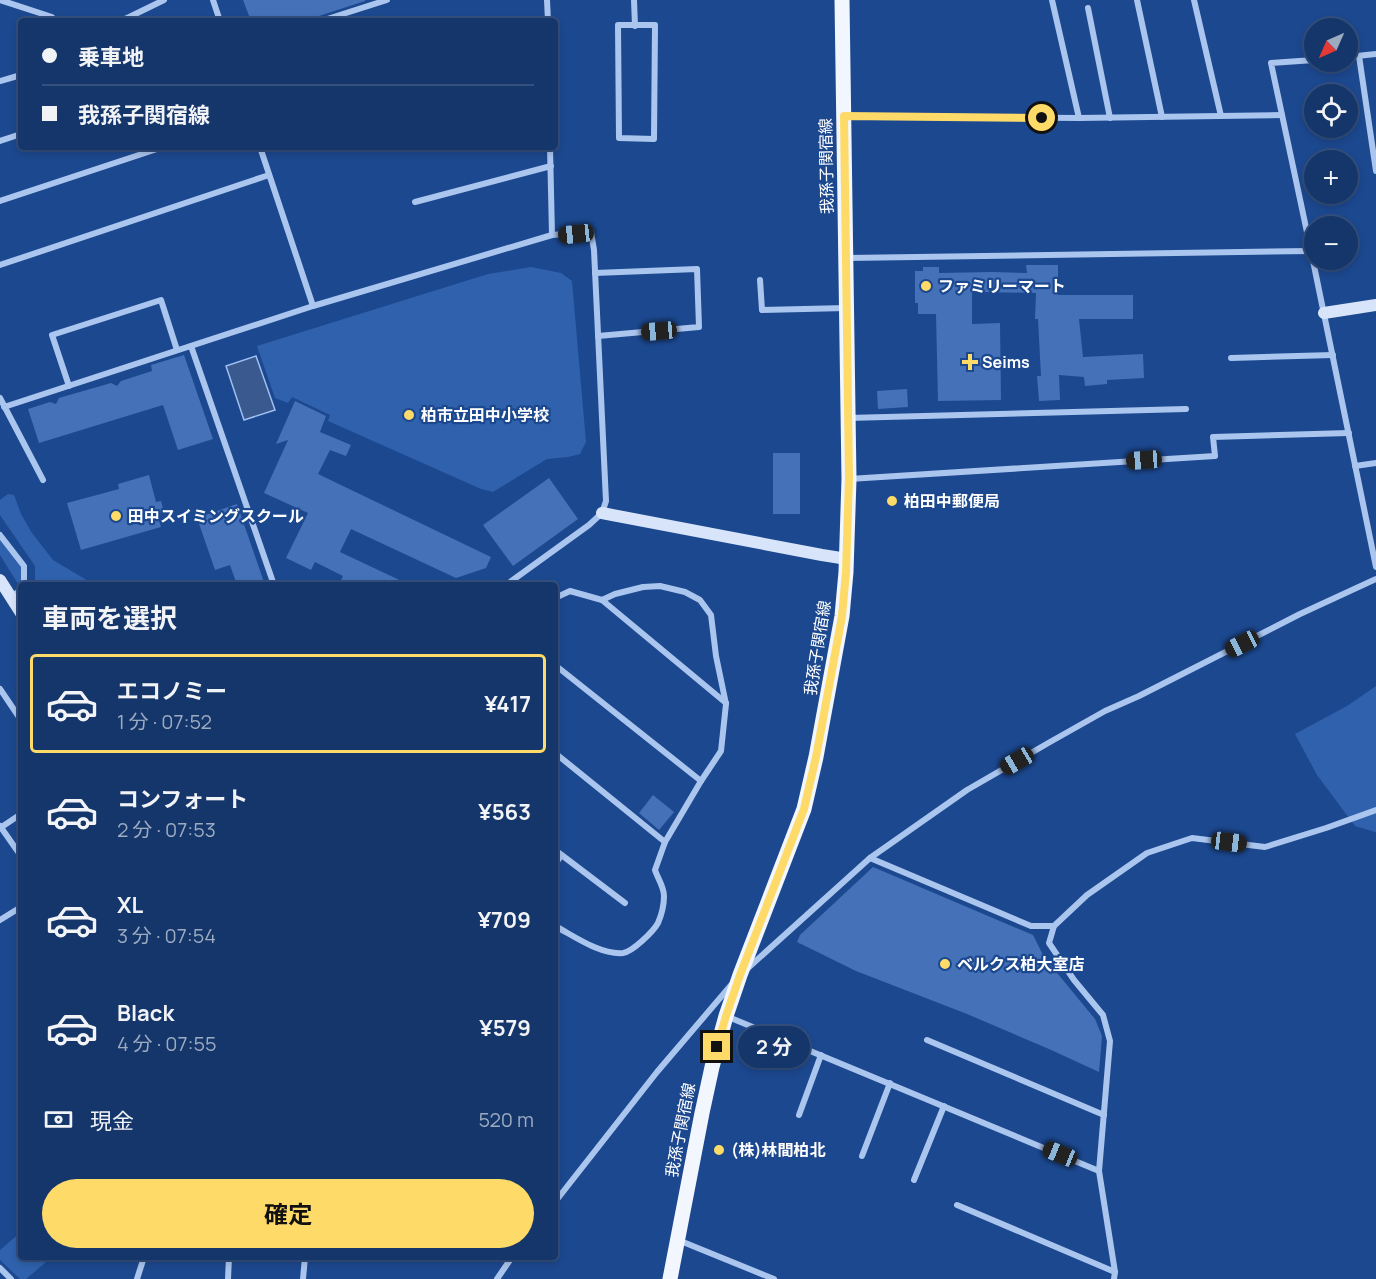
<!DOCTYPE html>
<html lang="ja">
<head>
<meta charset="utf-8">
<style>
  :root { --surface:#15366b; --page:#1e3e71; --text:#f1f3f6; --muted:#9dabc1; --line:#34507e; --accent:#fedb68 }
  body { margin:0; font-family:Manrope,"Noto Sans JP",sans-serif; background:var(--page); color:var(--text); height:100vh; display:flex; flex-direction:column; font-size:22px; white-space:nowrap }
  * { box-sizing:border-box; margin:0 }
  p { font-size:20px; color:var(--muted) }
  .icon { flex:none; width:33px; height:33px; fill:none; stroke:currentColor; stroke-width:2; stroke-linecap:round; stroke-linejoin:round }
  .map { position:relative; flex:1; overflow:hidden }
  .drawer { position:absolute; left:18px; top:582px; width:540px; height:678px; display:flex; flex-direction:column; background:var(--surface); border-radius:6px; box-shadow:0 3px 9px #0003,0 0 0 2px var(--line) }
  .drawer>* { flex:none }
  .banner { position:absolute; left:18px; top:18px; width:540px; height:132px; border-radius:6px; box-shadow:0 3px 9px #0003,0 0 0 2px var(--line); display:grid; align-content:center; height:132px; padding:0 24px; background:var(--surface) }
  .needle { width:39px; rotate:225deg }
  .controls { position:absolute; left:1304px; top:18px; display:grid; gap:12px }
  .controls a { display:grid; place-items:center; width:54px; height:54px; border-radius:50%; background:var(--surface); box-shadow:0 3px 9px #0003,0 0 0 2px var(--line); font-size:30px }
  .end { position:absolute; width:27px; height:27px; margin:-14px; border:8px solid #fedb68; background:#111; box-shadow:0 0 0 3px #111 }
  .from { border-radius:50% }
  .bubble { position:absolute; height:42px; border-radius:21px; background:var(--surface); box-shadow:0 3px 9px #0003,0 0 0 2px var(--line); font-size:20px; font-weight:700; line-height:42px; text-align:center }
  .car { position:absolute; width:18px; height:36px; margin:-18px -9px; border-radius:8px; box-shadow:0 0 4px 2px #0007; background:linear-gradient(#222 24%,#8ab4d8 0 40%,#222 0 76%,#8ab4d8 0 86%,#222 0) }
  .banner b { display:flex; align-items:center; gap:21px; height:57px; font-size:22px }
  .banner b+b { border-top:2px solid var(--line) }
  .banner i { width:15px; height:15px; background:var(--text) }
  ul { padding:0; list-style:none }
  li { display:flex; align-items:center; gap:18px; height:99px; margin:0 12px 9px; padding:0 12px; border:3px solid transparent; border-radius:6px }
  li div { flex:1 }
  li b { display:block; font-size:22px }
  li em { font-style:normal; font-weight:700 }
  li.selected { border-color:var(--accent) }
  li>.icon { width:54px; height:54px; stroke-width:1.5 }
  h2 { padding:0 24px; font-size:27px; line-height:72px }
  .pay { display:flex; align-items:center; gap:15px; height:66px; padding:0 24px; font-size:22px }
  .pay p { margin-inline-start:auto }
  .action { display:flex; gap:12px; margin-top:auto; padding:12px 24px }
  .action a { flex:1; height:69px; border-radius:36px; background:var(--accent); color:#111; font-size:24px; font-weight:700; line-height:69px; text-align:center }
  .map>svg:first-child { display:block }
  .green { fill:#2f61ad }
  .water { fill:#3a598e; stroke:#9ebff0; stroke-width:1.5 }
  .building { fill:#4471b7 }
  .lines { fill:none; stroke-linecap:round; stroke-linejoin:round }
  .street { stroke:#aac5ee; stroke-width:6 }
  .secondary { stroke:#d7e4fa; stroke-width:12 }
  .primary { stroke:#f1f6ff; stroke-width:15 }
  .route { stroke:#fedb68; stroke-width:8 }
  .poi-dot { fill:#fedb68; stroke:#1c488f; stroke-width:2 }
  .labels { text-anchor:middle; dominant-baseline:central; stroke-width:4.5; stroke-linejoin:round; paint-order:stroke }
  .street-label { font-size:16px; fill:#fff; stroke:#1c488f }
  .poi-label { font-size:16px; font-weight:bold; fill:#fff; stroke:#1c488f; text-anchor:start }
</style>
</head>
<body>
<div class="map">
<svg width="1376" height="1279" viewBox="0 0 1376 1279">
  <rect width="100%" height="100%" fill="#1c488f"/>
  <!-- green -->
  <g class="green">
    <path d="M531,267l30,6 11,8 14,161 -6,12 -12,3 -21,2 -54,33 -12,-3 -153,-68 2,-6 -38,-18 -4,6 -13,-5 -18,-52 231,-72z"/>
    <path d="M8,494l6,1 7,19 11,19 21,27 42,25h-56l-4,-5v-14l-35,-51v-15z"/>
    <path d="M0,540l22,27 -1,16 -3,1 -18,-29z"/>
    <path d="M1376,686v146h-1l-20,-6 -38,-51 -22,-41 52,-28z"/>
    <path d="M21,1232v25h31l-26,22h-6l-20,-19v-10z"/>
  </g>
  <!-- water -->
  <path class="water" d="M256,356l19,54 -31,10 -18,-54z"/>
  <!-- building -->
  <g class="building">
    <path d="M243,0h122v1l-46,15 -3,3 -7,2h-58z"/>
    <path d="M1026,265h32v30h75v24h-54l4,38 60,-3 1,24 -37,2v4l-22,2 -1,-9 -25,-2 1,25 -21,1 -2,-25h4l-3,-57h-3l1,-26 -52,-1v1h-12v31l28,-1 1,77 -63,1 -2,-87h-18v-11h-3v-32h8v-4h16v6l53,-1 35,1z"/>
    <path d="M184,355l29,84 -35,11 -15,-45 -124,38 -11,-34 22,-7 6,2 3,-6 52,-15 6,3 4,-5 31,-10 -1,-6z"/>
    <path d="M907,389l1,18 -30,2 -1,-18z"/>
    <path d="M295,401l31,15 -6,16 31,13 -5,11 -16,-6 -12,24 173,83 -5,11 -30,10 -105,-49 -11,23 70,33h-71l4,-9 -28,-14 -4,8 -25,-12 22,-45 -44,-20 24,-53 -12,4z"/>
    <rect x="773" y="453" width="27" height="61"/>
    <path d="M149,475l7,27 5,-1 3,11 -7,2 4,13 -80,23 -14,-47 52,-14 -1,-5z"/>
    <path d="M549,478l29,41 -65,47 -30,-41z"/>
    <path d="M237,504l28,81h-28l-7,-20 -15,5 -18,-52z"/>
    <path d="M653,795l21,17 -15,18 -20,-17z"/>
    <path d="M873,867l160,68 11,22 51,62 7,17 -3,36 -50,-23 -82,-35 -111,-43 -59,-29 3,-7z"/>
  </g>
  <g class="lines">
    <!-- street -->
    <g class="street">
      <path d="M0,0l52,17v4"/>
      <path d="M213,0l7,21"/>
      <path d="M547,0l1,21"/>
      <path d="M634,0l1,26"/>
      <path d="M1052,0l27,118"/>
      <path d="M1137,0l25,117"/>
      <path d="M1194,0l27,116"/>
      <path d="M1088,8l22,110"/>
      <path d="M121,21l43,-21"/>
      <path d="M321,21l66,-21"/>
      <path d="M618,25h37l-1,114 -35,-1z"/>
      <path d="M1359,56l17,115"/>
      <path d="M1347,57l29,-3"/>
      <path d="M1314,60l-43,3 40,188 65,316"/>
      <path d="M0,81l21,-6"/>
      <path d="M844,116l235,2 203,-3"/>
      <path d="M0,141l21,-7"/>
      <path d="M260,147l53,159"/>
      <path d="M550,147l2,88"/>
      <path d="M0,201l163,-54"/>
      <path d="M415,202l136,-36"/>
      <path d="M847,258l464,-7"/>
      <path d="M0,265l269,-90"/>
      <path d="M595,273l102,-4 2,58 -101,9"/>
      <path d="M760,280l2,30 84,-2"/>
      <path d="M191,346l83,239"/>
      <path d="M1231,358l102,-3"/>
      <path d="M69,386l-17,-51 109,-35 16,50"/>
      <path d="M0,398l43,82"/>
      <path d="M4,407l309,-101 239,-71 39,-3 3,18 12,251 -4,12 -13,12 -83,60"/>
      <path d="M848,418l338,-9"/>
      <path d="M1355,466l21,-3"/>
      <path d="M849,479l366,-23 -2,-19 136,-4"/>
      <path d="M0,535l24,31v19"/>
      <path d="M11,597l10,-7"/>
      <path d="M555,598l15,-7 32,9 124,103"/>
      <path d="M555,665l146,116"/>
      <path d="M0,689l21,31"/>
      <path d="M555,753l110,89 36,-61 20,-30 5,-47 -10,-48 -5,-41 -11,-15 -15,-8 -25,-6 -17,1 -28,7 -13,6"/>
      <path d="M0,826l21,30"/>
      <path d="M0,828l21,-14"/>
      <path d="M555,850l70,53"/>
      <path d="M870,858l161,68h23"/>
      <path d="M555,864l6,-8"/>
      <path d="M0,920l21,-13"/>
      <path d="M555,926c19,10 45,29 68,27 9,-1 30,-21 35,-30 3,-7 6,-18 6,-27 0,-9 -6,-17 -9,-26l10,-28"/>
      <path d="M748,968l122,-110 97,-68 83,-48 55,-31 34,-15 161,-82 76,-35"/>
      <path d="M726,1016l373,155"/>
      <path d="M927,1040l177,75"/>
      <path d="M799,1115l22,-60"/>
      <path d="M862,1156l28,-73"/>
      <path d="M914,1180l30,-74"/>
      <path d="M555,1202l102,-130 75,-88"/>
      <path d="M957,1205l158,67"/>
      <path d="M678,1240l96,39"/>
      <path d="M0,1268l11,11"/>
      <path d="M137,1279l7,-22"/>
      <path d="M228,1279l1,-22"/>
      <path d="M303,1279l2,-22"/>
      <path d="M497,1279l15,-22"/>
      <path d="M1114,1279l1,-7 -16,-101 11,-130 -7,-26 -29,-35 -25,-37 5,-17 33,-31 60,-42 45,-15 73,9 61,-19 50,-18"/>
    </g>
    <!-- secondary -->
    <g class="secondary">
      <path d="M1324,313l52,-8"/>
      <path d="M602,513l220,42 25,4"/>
      <path d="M0,580l21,33"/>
    </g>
    <!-- primary -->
    <path class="primary" d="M670,1279l32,-166 10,-46 14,-51 14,-41 64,-166 12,-52 26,-141 4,-44 3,-93 -7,-479"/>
  </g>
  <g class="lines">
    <!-- route -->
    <path class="route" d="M717,1047l9,-31 14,-41 64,-166 12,-52 26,-141 4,-44 3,-94 -5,-362 198,2"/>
  </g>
  <!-- markers -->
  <g class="poi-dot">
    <circle cx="926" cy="286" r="6"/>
    <path d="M967 353h6v6h6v6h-6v6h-6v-6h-6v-6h6z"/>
    <circle cx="409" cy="415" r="6"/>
    <circle cx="892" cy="501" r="6"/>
    <circle cx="116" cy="516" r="6"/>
    <circle cx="945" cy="964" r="6"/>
    <circle cx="719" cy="1150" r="6"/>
  </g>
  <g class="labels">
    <!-- street labels -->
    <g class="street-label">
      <text transform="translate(826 166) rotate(-91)">我孫子関宿線</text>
      <text transform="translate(817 648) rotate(-81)">我孫子関宿線</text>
      <text transform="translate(680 1130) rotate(-79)">我孫子関宿線</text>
    </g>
    <!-- poi labels -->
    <g class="poi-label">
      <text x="938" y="286">ファミリーマート</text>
      <text x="982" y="362">Seims</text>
      <text x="421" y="415">柏市立田中小学校</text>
      <text x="904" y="501">柏田中郵便局</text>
      <text x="128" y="516">田中スイミングスクール</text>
      <text x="957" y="964">ベルクス柏大室店</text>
      <text x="731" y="1150">(株)林間柏北</text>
    </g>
  </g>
</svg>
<div class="controls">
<a><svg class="needle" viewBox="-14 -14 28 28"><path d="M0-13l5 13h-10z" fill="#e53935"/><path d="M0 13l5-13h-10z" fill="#9dabc1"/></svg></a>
<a><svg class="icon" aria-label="locate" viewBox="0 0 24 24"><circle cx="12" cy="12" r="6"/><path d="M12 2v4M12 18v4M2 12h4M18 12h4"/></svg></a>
<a>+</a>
<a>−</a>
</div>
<i class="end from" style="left:1042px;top:118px"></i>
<i class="end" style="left:717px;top:1047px"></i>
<div class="bubble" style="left:738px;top:1026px;width:72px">2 分</div>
<i class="car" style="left:576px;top:234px;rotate:264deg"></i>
<i class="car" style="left:659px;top:331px;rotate:265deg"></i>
<i class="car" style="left:1144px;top:460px;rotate:266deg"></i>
<i class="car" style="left:1242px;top:644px;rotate:243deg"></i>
<i class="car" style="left:1017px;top:761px;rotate:240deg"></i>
<i class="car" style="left:1229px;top:842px;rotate:97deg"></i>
<i class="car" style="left:1060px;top:1154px;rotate:292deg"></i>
<div class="banner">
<b><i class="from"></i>乗車地</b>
<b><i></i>我孫子関宿線</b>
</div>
<section class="drawer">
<h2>車両を選択</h2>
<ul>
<li class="selected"><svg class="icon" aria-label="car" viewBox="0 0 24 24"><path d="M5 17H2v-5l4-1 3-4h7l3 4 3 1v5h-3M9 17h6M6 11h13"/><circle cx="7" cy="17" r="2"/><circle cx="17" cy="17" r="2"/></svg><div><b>エコノミー</b><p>1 分 · 07:52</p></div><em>¥417</em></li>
<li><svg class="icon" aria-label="car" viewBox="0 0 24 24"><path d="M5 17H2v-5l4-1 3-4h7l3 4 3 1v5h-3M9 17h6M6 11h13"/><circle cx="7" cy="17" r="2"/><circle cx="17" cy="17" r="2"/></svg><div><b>コンフォート</b><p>2 分 · 07:53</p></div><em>¥563</em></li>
<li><svg class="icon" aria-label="car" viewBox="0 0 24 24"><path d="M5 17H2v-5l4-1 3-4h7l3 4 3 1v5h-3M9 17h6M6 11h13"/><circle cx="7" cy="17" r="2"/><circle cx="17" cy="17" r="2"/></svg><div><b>XL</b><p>3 分 · 07:54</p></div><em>¥709</em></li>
<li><svg class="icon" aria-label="car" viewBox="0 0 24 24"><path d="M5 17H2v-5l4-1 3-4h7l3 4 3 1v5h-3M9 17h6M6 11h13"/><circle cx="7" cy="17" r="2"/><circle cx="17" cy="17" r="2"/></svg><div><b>Black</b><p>4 分 · 07:55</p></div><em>¥579</em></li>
</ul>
<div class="pay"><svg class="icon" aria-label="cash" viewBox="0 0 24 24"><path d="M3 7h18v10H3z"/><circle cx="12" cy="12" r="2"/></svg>現金<p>520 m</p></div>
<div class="action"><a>確定</a></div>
</section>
</div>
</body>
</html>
